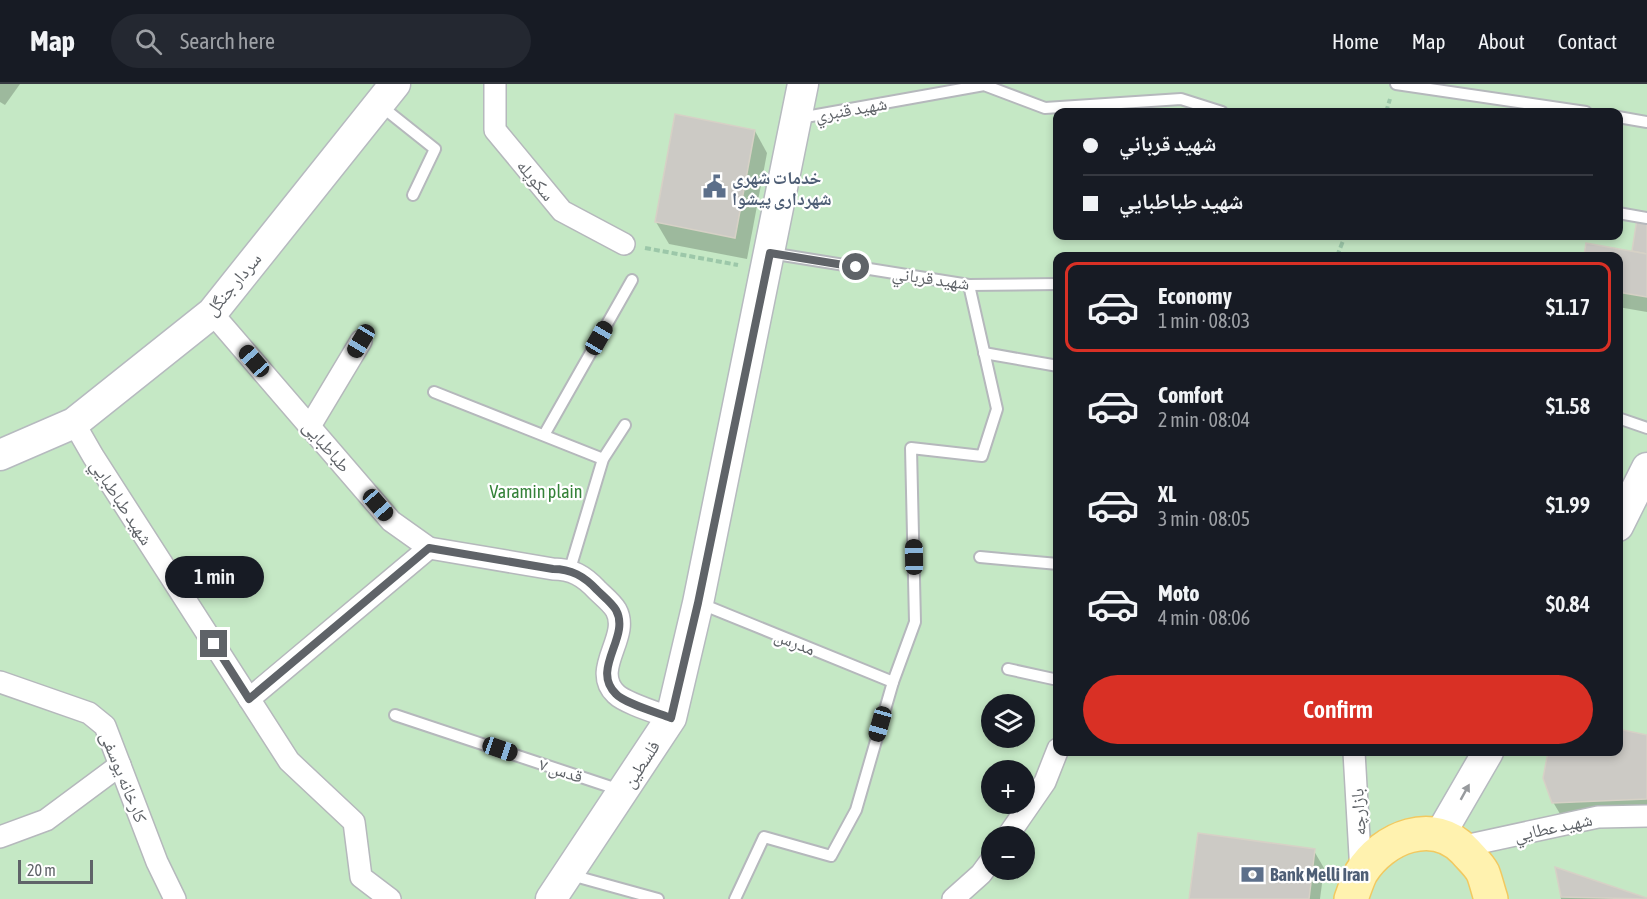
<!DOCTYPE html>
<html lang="en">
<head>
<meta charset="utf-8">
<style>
  :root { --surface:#171b24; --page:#242831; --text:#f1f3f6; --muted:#9ea1a6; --line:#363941; --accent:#d93025 }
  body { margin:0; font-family:"Asap Condensed","Noto Naskh Arabic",sans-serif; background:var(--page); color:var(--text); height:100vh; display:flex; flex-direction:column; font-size:22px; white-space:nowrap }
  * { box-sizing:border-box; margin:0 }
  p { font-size:20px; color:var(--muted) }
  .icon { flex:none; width:33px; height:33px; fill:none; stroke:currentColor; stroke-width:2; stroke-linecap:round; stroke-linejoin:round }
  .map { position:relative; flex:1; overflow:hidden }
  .side { position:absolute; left:1053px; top:168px; width:570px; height:504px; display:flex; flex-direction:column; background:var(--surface); border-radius:12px; box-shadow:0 3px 9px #0003 }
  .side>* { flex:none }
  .hud { position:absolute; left:1053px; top:24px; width:570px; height:132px; border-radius:12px; box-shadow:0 3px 9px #0003; display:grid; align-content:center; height:132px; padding:0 30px; background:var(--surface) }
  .controls { position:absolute; left:981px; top:610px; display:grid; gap:12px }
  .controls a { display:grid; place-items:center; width:54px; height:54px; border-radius:50%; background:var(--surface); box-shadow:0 3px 9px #0003; font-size:30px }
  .scale { position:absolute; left:18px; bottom:15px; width:75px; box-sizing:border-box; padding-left:6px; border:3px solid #5f6368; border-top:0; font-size:16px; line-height:21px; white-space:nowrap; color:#5f6368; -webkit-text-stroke:4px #fff; paint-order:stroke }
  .end { position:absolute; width:27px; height:27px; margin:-14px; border:8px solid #5f6368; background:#fff; box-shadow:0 0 0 3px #fff }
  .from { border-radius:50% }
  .bubble { position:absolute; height:42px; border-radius:21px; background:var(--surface); box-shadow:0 3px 9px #0003; font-size:20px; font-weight:600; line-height:42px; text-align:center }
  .car { position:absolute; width:18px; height:36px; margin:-18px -9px; border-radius:8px; box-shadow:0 0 4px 2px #0007; background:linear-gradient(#222 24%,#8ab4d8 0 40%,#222 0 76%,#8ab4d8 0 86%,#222 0) }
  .hud b { display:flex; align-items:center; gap:21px; height:57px; font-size:22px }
  .hud b+b { border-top:2px solid var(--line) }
  .hud i { width:15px; height:15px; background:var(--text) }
  ul { padding:10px 0 0; list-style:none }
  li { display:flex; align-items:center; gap:18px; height:90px; margin:0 12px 9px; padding:0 18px; border:3px solid transparent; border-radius:12px }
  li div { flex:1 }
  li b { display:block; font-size:22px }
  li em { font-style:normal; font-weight:600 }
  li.active { border-color:var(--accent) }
  li>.icon { width:54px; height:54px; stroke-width:1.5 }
  .cta { display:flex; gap:12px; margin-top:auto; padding:12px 30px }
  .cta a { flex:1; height:69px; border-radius:36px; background:var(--accent); color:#fff; font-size:24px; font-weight:600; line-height:69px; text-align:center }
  header { display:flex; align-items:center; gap:36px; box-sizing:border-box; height:84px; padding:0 30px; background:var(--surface); border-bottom:2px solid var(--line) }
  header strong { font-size:28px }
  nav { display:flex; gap:33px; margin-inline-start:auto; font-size:21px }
  .search { width:420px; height:54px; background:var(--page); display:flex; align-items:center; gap:15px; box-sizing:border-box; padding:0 21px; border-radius:33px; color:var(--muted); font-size:22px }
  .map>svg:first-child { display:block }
  .green { fill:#c5e8c5; fill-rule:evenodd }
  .shadow { fill:#0003 }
  .building { fill:#cccac5; stroke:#d6d1c6; stroke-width:1.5 }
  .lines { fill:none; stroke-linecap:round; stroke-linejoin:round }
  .lane-casing { stroke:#b5b8bc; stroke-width:14 }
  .street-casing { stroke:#b5b8bc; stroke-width:24 }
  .secondary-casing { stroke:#b6babf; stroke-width:33 }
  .primary-casing { stroke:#f2c960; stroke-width:36 }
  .path { stroke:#9cc7a9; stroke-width:4; stroke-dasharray:6 3; stroke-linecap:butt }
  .lane { stroke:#fff; stroke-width:10 }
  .street { stroke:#fff; stroke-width:21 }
  .secondary { stroke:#fff; stroke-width:30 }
  .primary { stroke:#fff2af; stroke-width:33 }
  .oneway { fill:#979a9d }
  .route { stroke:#5f6368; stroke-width:8 }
  .labels { text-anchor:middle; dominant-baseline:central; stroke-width:4.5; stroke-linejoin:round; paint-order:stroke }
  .street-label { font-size:18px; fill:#5f6368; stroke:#fff }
  .service-label { font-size:18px; font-weight:bold; fill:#4e5e75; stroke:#fff; text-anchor:start }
  .park-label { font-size:18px; fill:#348238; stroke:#fff }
</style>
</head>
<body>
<header>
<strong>Map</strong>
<div class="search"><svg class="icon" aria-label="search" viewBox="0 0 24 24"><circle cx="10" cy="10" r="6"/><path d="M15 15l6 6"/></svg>Search here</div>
<nav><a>Home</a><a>Map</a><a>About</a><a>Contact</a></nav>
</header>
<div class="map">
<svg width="1647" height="815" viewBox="0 0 1647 815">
  <rect width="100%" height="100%" fill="#f1efe8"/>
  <!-- green -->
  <path class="green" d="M0,0h1647v815h-1647zM1058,28h560v124h-560zM1058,172h560v496h-560zM992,621h32v33h-32zM992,687h32v33h-32zM992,753h32v33h-32z"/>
  <!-- shadow -->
  <g class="shadow">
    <path d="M0,0h20l-15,21 -5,-3z"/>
    <path d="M755,47l12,22 -20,106 -78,-15 -13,-22z"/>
    <path d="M1639,136l8,2v90l-29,-5v-51h-33l2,-11 47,8z"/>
    <path d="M1647,652v85l-81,3 -13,-22 -9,-24 5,-26h69z"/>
    <path d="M1314,767l10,17 -4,31h-130z"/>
    <path d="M1557,786l89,29h-85z"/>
  </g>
  <!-- building -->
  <g class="building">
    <path d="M675,30l80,16 -20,108 -80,-16z"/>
    <path d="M1637,135l10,1v34l-15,-3z"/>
    <path d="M1586,159l61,11v43l-29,-5v-36h-34z"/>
    <path d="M1618,645l29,6v64l-95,4 -9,-25 5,-26h70z"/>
    <path d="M1198,749l117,16 -6,50h-120z"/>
    <path d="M1555,783l92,31v1l-86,-2z"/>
  </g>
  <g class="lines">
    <defs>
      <g id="lane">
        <path d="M1396,0l190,28"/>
        <path d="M381,22l54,43 -22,46"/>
        <path d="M1618,33l29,5"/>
        <path d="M800,34l184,-33 61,23 136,-9 41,13"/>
        <path d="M1618,129l29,5"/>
        <path d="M770,169l199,32 89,-1"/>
        <path d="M984,269l74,13"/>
        <path d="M434,308l169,67"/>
        <path d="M1618,334l29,10"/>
        <path d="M544,351l88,-155"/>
        <path d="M980,473l78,7"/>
        <path d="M570,485l33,-110 22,-34"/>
        <path d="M699,519l194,79"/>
        <path d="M1008,585l50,11"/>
        <path d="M395,631l225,75"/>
        <path d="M571,791l87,24"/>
        <path d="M735,815l29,-62 67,19 25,-46 37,-128 22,-60 -4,-174 71,8 15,-47 -28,-124"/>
      </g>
      <g id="street">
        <path d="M495,0v46l67,81 62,33"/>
        <path d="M212,229l179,208 38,27 124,21c19,0 31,7 44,21 6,6 15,13 19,20 15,27 -26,59 0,84 9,9 42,19 55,24"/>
        <path d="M74,339l19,33 196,305 65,61 7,55 29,22"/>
        <path d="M310,342l51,-85"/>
        <path d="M0,598l89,31 16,13 52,136 18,37"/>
        <path d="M249,615l180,-151"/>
        <path d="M1354,668l7,121"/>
        <path d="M0,753l46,-17 74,-55"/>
        <path d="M1007,753l38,-55 13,-33"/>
        <path d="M1460,763l138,-30 49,-1"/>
        <path d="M953,815l28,-25 11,-15"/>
      </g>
      <g id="secondary">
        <path d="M0,371l74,-32 138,-110 183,-229"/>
        <path d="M1618,442l29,-58"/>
        <path d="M1441,749l47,-81"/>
        <path d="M551,815l120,-181 27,-115 105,-519"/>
      </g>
      <path id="primary" d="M1351,815c3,-8 6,-18 10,-26 22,-36 73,-56 104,-22 6,7 14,14 18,22 3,8 5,17 8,26"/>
    </defs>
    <!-- lane casing -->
    <use href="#lane" class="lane-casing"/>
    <!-- street casing -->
    <use href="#street" class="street-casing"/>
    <!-- secondary casing -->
    <use href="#secondary" class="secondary-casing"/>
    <!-- primary casing -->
    <use href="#primary" class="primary-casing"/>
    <!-- path -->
    <g class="path">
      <path d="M1386,28l4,-13"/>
      <path d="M645,164l93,17"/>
      <path d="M1337,172l8,-20"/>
    </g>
    <!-- lane -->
    <use href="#lane" class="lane"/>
    <!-- street -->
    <use href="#street" class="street"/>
    <!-- secondary -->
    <use href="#secondary" class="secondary"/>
    <!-- primary -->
    <use href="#primary" class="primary"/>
  </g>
  <!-- one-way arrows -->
  <defs><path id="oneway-solid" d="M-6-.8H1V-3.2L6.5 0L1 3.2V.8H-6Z" transform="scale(1.5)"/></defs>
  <use class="oneway" href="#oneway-solid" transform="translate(1465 708) rotate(-61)"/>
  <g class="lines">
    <!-- route -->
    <path class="route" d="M214,560l35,55 180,-151 124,21c18,0 31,7 44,21 6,6 15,13 19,20 15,27 -26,59 0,84 8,9 42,19 55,24l27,-115 72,-350 86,14"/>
  </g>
  <!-- icons -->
  <defs>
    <symbol id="civic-bare" viewBox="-9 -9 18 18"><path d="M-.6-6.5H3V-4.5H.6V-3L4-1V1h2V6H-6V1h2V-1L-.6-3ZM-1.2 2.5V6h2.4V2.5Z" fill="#5c6f8a" stroke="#fff" stroke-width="2.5" paint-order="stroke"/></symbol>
    <symbol id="bank-bare" viewBox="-9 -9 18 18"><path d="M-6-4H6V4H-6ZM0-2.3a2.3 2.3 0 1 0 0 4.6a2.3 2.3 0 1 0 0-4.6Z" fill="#5c6f8a" stroke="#fff" stroke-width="2.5" paint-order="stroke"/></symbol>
  </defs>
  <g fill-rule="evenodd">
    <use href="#civic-bare" x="698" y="86" width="33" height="33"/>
    <use href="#bank-bare" x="1236" y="774" width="33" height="33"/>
  </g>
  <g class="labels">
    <!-- street labels -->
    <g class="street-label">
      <text transform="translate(851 25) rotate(-10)">شهيد قنبري</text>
      <text transform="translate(536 96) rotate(50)">سکوپله</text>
      <text transform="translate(931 194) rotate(8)">شهيد قرباني</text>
      <text transform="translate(233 200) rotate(-50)">سردار جنگل</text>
      <text transform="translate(327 362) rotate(49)">طباطبایی</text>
      <text transform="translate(122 418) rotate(57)">شهيد طباطبايي</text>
      <text transform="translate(795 558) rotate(22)">مدرس</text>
      <text transform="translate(641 680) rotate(-57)">فلسطین</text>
      <text transform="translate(561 686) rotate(18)">قدس ۷</text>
      <text transform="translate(124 693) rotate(68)">کارخانه یوسفی</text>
      <text transform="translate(1358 728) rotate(-93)">بازارچه</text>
      <text transform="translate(1553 743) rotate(-12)">شهيد عطايي</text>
    </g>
    <!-- service labels -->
    <g class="service-label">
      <text x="732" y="93">خدمات شهری<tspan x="732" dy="21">شهرداری پیشوا</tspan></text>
      <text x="1270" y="790">Bank Melli Iran</text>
    </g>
    <!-- park labels -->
    <g class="park-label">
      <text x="536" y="407">Varamin plain</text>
    </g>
  </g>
</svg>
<div class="controls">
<a><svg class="icon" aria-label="layers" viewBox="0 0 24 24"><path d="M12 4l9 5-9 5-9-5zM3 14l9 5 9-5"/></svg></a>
<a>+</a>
<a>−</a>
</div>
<div class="scale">20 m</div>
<i class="end from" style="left:856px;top:183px"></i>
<i class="end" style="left:214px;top:560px"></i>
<div class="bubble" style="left:165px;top:472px;width:99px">1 min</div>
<i class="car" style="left:599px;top:254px;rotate:30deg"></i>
<i class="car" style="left:361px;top:257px;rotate:211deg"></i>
<i class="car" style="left:254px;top:277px;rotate:319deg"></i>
<i class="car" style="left:378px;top:421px;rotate:139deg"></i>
<i class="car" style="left:914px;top:473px;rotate:359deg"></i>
<i class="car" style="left:880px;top:640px;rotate:196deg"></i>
<i class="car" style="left:500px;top:665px;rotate:109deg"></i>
<div class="hud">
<b><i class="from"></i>شهيد قرباني</b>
<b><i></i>شهيد طباطبايي</b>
</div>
<section class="side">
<ul>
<li class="active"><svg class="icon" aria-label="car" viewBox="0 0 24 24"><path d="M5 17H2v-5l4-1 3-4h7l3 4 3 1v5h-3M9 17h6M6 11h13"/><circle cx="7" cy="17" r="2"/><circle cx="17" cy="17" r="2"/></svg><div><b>Economy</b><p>1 min · 08:03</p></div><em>$1.17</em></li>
<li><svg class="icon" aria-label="car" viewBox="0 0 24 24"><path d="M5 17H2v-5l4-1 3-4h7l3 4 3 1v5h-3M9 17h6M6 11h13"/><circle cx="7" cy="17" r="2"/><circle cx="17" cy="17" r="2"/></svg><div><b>Comfort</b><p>2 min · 08:04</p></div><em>$1.58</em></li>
<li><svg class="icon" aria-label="car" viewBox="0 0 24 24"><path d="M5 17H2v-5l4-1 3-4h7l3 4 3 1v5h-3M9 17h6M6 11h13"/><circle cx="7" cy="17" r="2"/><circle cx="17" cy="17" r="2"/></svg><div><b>XL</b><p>3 min · 08:05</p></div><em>$1.99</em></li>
<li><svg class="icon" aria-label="car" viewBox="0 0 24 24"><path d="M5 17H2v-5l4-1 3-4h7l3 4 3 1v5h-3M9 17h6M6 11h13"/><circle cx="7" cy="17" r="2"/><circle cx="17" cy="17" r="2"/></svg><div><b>Moto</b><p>4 min · 08:06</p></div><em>$0.84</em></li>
</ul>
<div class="cta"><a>Confirm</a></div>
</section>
</div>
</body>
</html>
